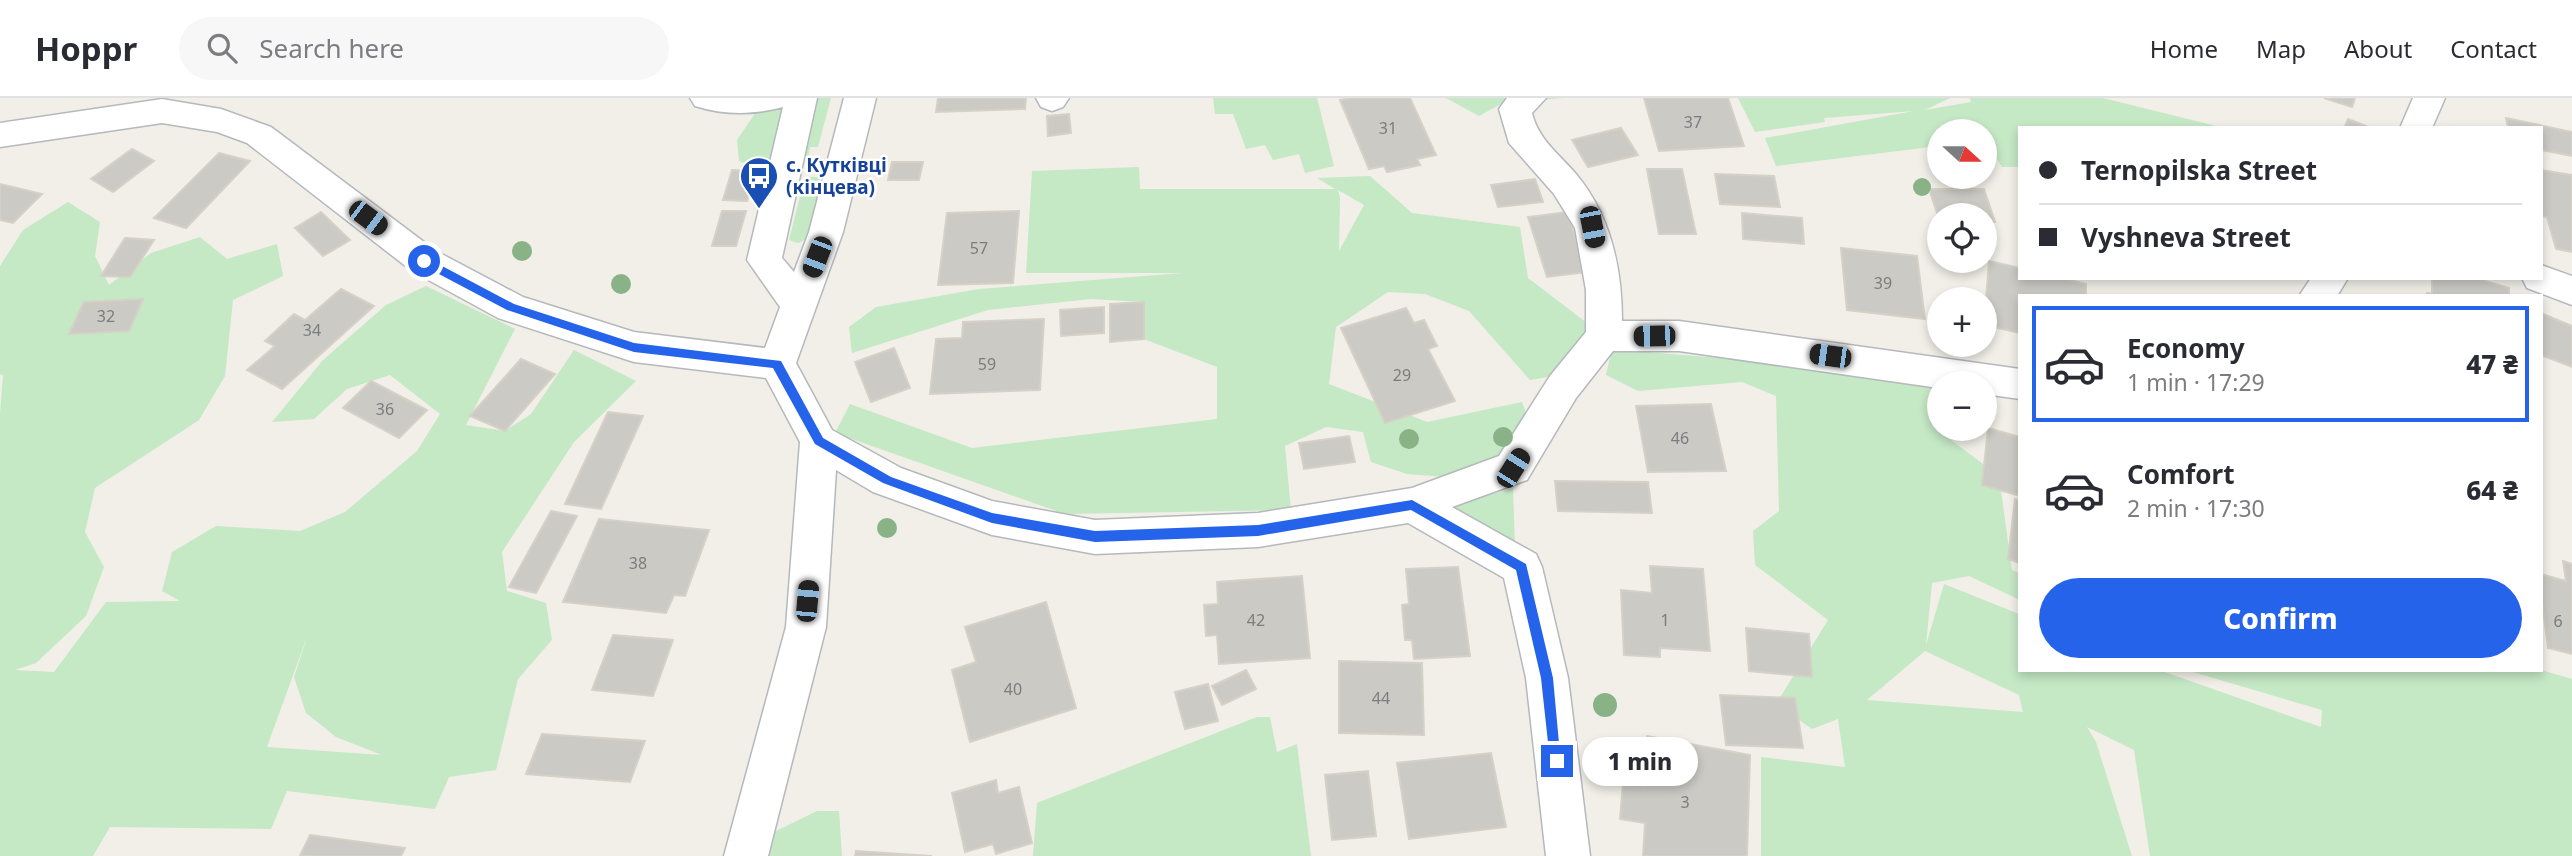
<!DOCTYPE html>
<html lang="en">
<head>
<meta charset="utf-8">
<style>
  :root { --surface:#fff; --page:#f7f7f7; --text:#2b2b33; --muted:#7c7c81; --line:#e1e1e2; --accent:#2563eb }
  body { margin:0; font-family:"Noto Sans",sans-serif; background:var(--page); color:var(--text); height:100vh; display:flex; flex-direction:column; font-size:26px; white-space:nowrap }
  * { box-sizing:border-box; margin:0 }
  p { font-size:23px; color:var(--muted) }
  .icon { flex:none; width:38px; height:38px; fill:none; stroke:currentColor; stroke-width:2; stroke-linecap:round; stroke-linejoin:round }
  .map { position:relative; flex:1; overflow:hidden }
  .side { position:absolute; left:2018px; top:196px; width:525px; height:378px; display:flex; flex-direction:column; background:var(--surface); border-radius:0px; box-shadow:0 4px 10px #0003 }
  .side>* { flex:none }
  .top-card { position:absolute; left:2018px; top:28px; width:525px; height:154px; border-radius:0px; box-shadow:0 4px 10px #0003; display:grid; align-content:center; height:154px; padding:0 21px; background:var(--surface) }
  .needle { width:46px; rotate:111deg }
  .buttons { position:absolute; left:1927px; top:21px; display:grid; gap:14px }
  .buttons a { display:grid; place-items:center; width:70px; height:70px; border-radius:50%; background:var(--surface); box-shadow:0 4px 10px #0003; font-size:35px }
  .end { position:absolute; width:32px; height:32px; margin:-16px; border:9px solid #2563eb; background:#fff; box-shadow:0 0 0 4px #fff }
  .from { border-radius:50% }
  .bubble { position:absolute; height:49px; border-radius:24px; background:var(--surface); box-shadow:0 4px 10px #0003; font-size:23px; font-weight:800; line-height:49px; text-align:center }
  .car { position:absolute; width:21px; height:42px; margin:-21px -10px; border-radius:9px; box-shadow:0 0 5px 2px #0007; background:linear-gradient(#222 24%,#8ab4d8 0 40%,#222 0 76%,#8ab4d8 0 86%,#222 0) }
  .top-card b { display:flex; align-items:center; gap:24px; height:66px; font-size:26px }
  .top-card b+b { border-top:2px solid var(--line) }
  .top-card i { width:18px; height:18px; background:var(--text) }
  ul { padding:12px 0 0; list-style:none }
  li { display:flex; align-items:center; gap:21px; height:116px; margin:0 14px 10px; padding:0 7px; border:4px solid transparent; border-radius:0px }
  li div { flex:1 }
  li b { display:block; font-size:26px }
  li em { font-style:normal; font-weight:800 }
  li.current { border-color:var(--accent) }
  li>.icon { width:63px; height:63px; stroke-width:1.5 }
  .cta { display:flex; gap:14px; margin-top:auto; padding:14px 21px }
  .cta a { flex:1; height:80px; border-radius:42px; background:var(--accent); color:#fff; font-size:28px; font-weight:800; line-height:80px; text-align:center }
  header { display:flex; align-items:center; gap:42px; box-sizing:border-box; height:98px; padding:0 35px; background:var(--surface); border-bottom:2px solid var(--line) }
  header strong { font-size:33px }
  nav { display:flex; gap:38px; margin-inline-start:auto; font-size:24px }
  .search { width:490px; height:63px; background:var(--page); display:flex; align-items:center; gap:18px; box-sizing:border-box; padding:0 24px; border-radius:38px; color:var(--muted); font-size:26px }
  .map>svg:first-child { display:block }
  .green { fill:#c5e8c5; fill-rule:evenodd }
  .building { fill:#cccac5; stroke:#d6d1c6; stroke-width:2 }
  .lines { fill:none; stroke-linecap:round; stroke-linejoin:round }
  .minor-casing { stroke:#b5b8bc; stroke-width:3 }
  .minor { fill:#fff; fill-rule:evenodd }
  .tree { fill:#89b387 }
  .route { fill:#2563eb }
  .labels { text-anchor:middle; dominant-baseline:central; stroke-width:5; stroke-linejoin:round; paint-order:stroke }
  .number-label { font-size:16px; fill:#7a7d7f }
  .transit-label { font-size:19px; font-weight:bold; fill:#164399; stroke:#fff; text-anchor:start }
</style>
</head>
<body>
<header>
<strong>Hoppr</strong>
<div class="search"><svg class="icon" aria-label="search" viewBox="0 0 24 24"><circle cx="10" cy="10" r="6"/><path d="M15 15l6 6"/></svg>Search here</div>
<nav><a>Home</a><a>Map</a><a>About</a><a>Contact</a></nav>
</header>
<div class="map">
<svg width="2572" height="758" viewBox="0 0 2572 758">
  <rect width="100%" height="100%" fill="#f1efe8"/>
  <!-- green -->
  <g class="green">
    <path d="M814,0h17l-13,49h-8l-2,13c-24,14 -45,11 -69,1l-2,-21 23,-34z"/>
    <path d="M1213,0h104l17,68 -29,7 -6,-19 -26,6 -8,-15 -19,4 -13,-35h-18z"/>
    <path d="M1446,0h118l-61,5 -24,13z"/>
    <path d="M1738,0h212l-25,12 46,-8 -1,-4h133l121,30h-204l-1,39h-17l-17,-26 -1,-10h-45v15l-163,20 -11,-28 149,-27 -90,7 1,4 -70,10z"/>
    <path d="M1139,69l1,22h195l-18,-11 53,-2 42,37 108,14 8,51 76,58 -7,33 -67,11 -61,-69 -44,-17 -37,-2 -52,35 -7,57 98,38 95,-20 11,30 -20,26 -68,19 -38,-3 -36,-12 -8,-30 -37,-5 -41,19 6,64 -226,4 -230,-81 15,-29 122,44 245,-29v-52l-73,-28v-37l-53,-3 -103,11 -136,43 -3,-26 27,-20 103,-18 204,-16h-157l6,-102zM1338,92l26,15 -25,46 1,-53z"/>
    <path d="M805,79h17l-15,62 -9,4 -9,-3z"/>
    <path d="M68,104l32,20 -5,34 14,29 42,-32 49,-16 27,22 50,-15 6,32 -50,24 -8,76 -26,44 -104,68 -10,44 19,35 -18,49 -50,47 -21,7 39,2 52,-70 74,-1 -18,-10 10,-39 44,-26 84,5 45,-19 72,-61 23,-37 -50,-39 -43,14 -33,30 -42,3 51,-62 63,-55 40,-19 89,43 -49,96 39,6 26,-17 43,-64 62,31 -62,61 -72,110 5,39 39,12 6,37 -34,39 -22,91 -47,7 -14,32 -148,-18 -16,38 -161,-2 -17,29h-93v-442l3,-39 -3,-1v-108l23,-36zM308,536l-14,43 12,36 30,24 46,18 -115,-8z"/>
    <path d="M1612,251l142,12 174,24 11,10v34h10l-2,8 52,39 13,94 7,3 1,27 -51,-24 -37,7 -6,62 18,-61 75,30 1,56h139l162,57 1,-17 -136,-40h355l31,9v177h-422l-16,-106 -47,-23 9,15 36,114h-371v-99l84,10 -7,-48 -26,10 -36,-25 52,-84 -73,-55 -2,-34 26,-20 -3,-115 -34,-14 -104,9 -32,-16zM1925,553l94,44 4,17 -156,-12z"/>
    <path d="M1513,390l2,59 -74,-38z"/>
    <path d="M1257,619h13l7,35 20,-8 14,112h-278l4,-53z"/>
    <path d="M817,713h22l3,45h-76l4,-22z"/>
  </g>
  <!-- building -->
  <g class="building">
    <path d="M938,0h88l-1,11 -89,3z"/>
    <path d="M1351,0h59l26,57 -19,4 3,6 -33,7 -3,-6 -15,3 -29,-69z"/>
    <path d="M1644,0h84l16,48 -85,5z"/>
    <path d="M2324,0h31l-3,9z"/>
    <path d="M1069,16l2,19 -23,3 -1,-20z"/>
    <path d="M2506,20l66,14v24l-31,-6v-22h-33z"/>
    <path d="M2348,21l23,9h-27z"/>
    <path d="M1621,30l17,27 -50,12 -16,-27z"/>
    <path d="M132,51l22,12 -41,31 -22,-13z"/>
    <path d="M219,55l31,8 -64,67 -32,-10z"/>
    <path d="M892,64h31l-4,18h-31z"/>
    <path d="M1647,71h35l14,65h-37z"/>
    <path d="M732,72l24,1 -9,30 -24,-1z"/>
    <path d="M2541,72l31,5v77l-16,-3 -9,-32 -6,-1z"/>
    <path d="M1715,76l59,2 6,31 -60,-3z"/>
    <path d="M1535,81l8,23 -45,5 -7,-22z"/>
    <path d="M0,86l42,10 -29,29 -13,-3z"/>
    <path d="M1929,91h55l11,33h-11v-7h-45v4z"/>
    <path d="M722,113h24l-10,35h-24z"/>
    <path d="M1019,113l-6,72 -75,2 9,-72z"/>
    <path d="M321,114l29,28 -27,16 -28,-28z"/>
    <path d="M1567,114l20,60 -40,5 -19,-60z"/>
    <path d="M1742,115l60,5 2,26 -61,-5z"/>
    <path d="M125,140l29,2 -24,37 -29,-1z"/>
    <path d="M1841,150l76,8 8,63 -78,-9z"/>
    <path d="M1989,163l31,7v10h42l24,6v12h-66v37l-36,-8z"/>
    <path d="M2432,180h43l34,10v8h-82v-3l5,1z"/>
    <path d="M341,191l33,17 -92,83 -35,-19 28,-24 -10,-5 29,-27 11,6z"/>
    <path d="M143,201l-14,32 -60,3 15,-32z"/>
    <path d="M1144,204v37l-34,3v-38z"/>
    <path d="M1104,209v26l-43,3 -1,-26z"/>
    <path d="M1406,210l8,15 10,-3 13,26 -9,3 27,52 -70,22 -44,-95z"/>
    <path d="M2541,215l31,13v41l-31,-12z"/>
    <path d="M1044,221l-4,71 -110,4 6,-55 26,-1 1,-16z"/>
    <path d="M894,250l16,40 -39,14 -16,-40z"/>
    <path d="M521,261l34,15 -50,57 -35,-15z"/>
    <path d="M371,283l56,29 -28,28 -56,-30z"/>
    <path d="M1711,306l15,67 -78,1 -12,-66z"/>
    <path d="M608,314l35,4 -42,93 -36,-5z"/>
    <path d="M1988,330l32,9v59l-38,-11z"/>
    <path d="M1349,338l6,26 -51,7 -5,-26z"/>
    <path d="M1555,383l93,1 4,31 -94,-2z"/>
    <path d="M2015,401l5,1v63l-12,-4z"/>
    <path d="M551,413l26,5 -41,77 -27,-6z"/>
    <path d="M599,421l110,11 -24,66 -11,-1 -8,18 -103,-11z"/>
    <path d="M2563,463l9,3v90l-24,-6 -7,-54v-20l25,7z"/>
    <path d="M1650,468l53,3 7,82 -50,-3v9l-36,-2 -3,-65 31,3z"/>
    <path d="M1458,469l12,89 -56,3 -2,-19h-7l-3,-35 7,-1 -3,-35z"/>
    <path d="M1302,478l8,82 -91,6 -2,-29 -11,1 -2,-31 14,-1 -1,-22z"/>
    <path d="M1046,504l30,106 -106,34 -18,-72 24,-8 -11,-35z"/>
    <path d="M1746,530l63,6 3,43 -63,-6z"/>
    <path d="M613,537l60,5 -20,56 -61,-6z"/>
    <path d="M1339,563l83,2 2,72 -85,-2z"/>
    <path d="M1246,572l10,19 -34,16 -10,-19z"/>
    <path d="M1208,586l10,37 -33,8 -10,-37z"/>
    <path d="M1720,597l75,3 8,50 -77,-3z"/>
    <path d="M542,636l103,7 -15,41 -104,-8z"/>
    <path d="M1647,638l103,19 -3,101h-104l2,-33 -25,-4 3,-36 21,3z"/>
    <path d="M1491,655l15,74 -97,12 -12,-76z"/>
    <path d="M1368,673l8,65 -44,4 -7,-65z"/>
    <path d="M996,682l2,13 21,-6 13,56 -36,11 -3,-10 -28,8 -13,-59z"/>
    <path d="M310,737l95,13 -4,8h-101z"/>
    <path d="M856,753l76,5h-77z"/>
  </g>
  <g class="lines">
    <defs>
      <g id="minor">
        <path d="M690,0h127l-35,160 12,14 15,-40 35,-134h32l-33,134 -47,131 36,67 69,38 91,33 103,19 163,-7 154,-25 87,-32 51,-80 36,-44v-42l-11,-62 -21,-34 -45,-51 -10,-34 8,-11h39l-14,15c6,26 27,41 44,61 35,42 46,94 46,147h57l341,48v30l-36,-5v-11h-45v5l-260,-37h-66l-37,47 -49,82 -75,27 84,47 6,13 26,111 22,178h-44l-20,-178 -22,-100 -96,-55 -150,24 -163,7 -103,-19 -119,-43 -37,-22 -10,157 -58,229h-44l62,-229 14,-185 -34,-64 -132,-16 -136,-44 -86,-47 -165,-128 -30,-11 -55,-9 -162,24v-24l162,-24 59,10 50,18 165,124 87,46 111,35 131,16 15,-41 -33,-47 36,-153c-29,8 -60,8 -88,-1z"/>
        <path d="M1036,0h33l-6,9 -11,4 -11,-4z"/>
        <path d="M2413,0h32l-13,30h-32z"/>
        <path d="M2541,167l31,11v29l-45,-17 -5,-10h19z"/>
        <path d="M2311,180h37l-11,18h-38z"/>
      </g>
    </defs>
    <!-- minor casing -->
    <use href="#minor" class="minor-casing"/>
    <!-- minor -->
    <use href="#minor" class="minor"/>
  </g>
  <!-- trees -->
  <g class="tree">
    <circle cx="1922" cy="89" r="9"/>
    <circle cx="522" cy="153" r="10"/>
    <circle cx="621" cy="186" r="10"/>
    <circle cx="1503" cy="339" r="10"/>
    <circle cx="1409" cy="341" r="10"/>
    <circle cx="887" cy="430" r="10"/>
    <circle cx="1605" cy="607" r="12"/>
  </g>
  <!-- route -->
  <path class="route" d="M420,160h7l87,46 120,39 147,18 42,77 68,39 101,36 103,18 163,-6 154,-25 114,64 27,114 8,87h-9l-2,-4 -9,-83 -25,-108 -105,-60 -153,26 -163,6 -103,-19 -109,-40 -68,-39 -42,-76 -139,-16 -127,-42 -87,-46z"/>
  <!-- icons -->
  <defs>
    <symbol id="bus-pin" viewBox="-11 -11 22 30"><path d="M0 17L-7.5 6A9.5 9.5 0 1 1 7.5 6Z" fill="#1a4fb4" stroke="#fff"/><path d="M-5-6H5V4H4V6H2V4H-2V6H-4V4H-5ZM-3.5-4V0h7V-4ZM-3.5 1.2v1.5H-2V1.2ZM2 1.2v1.5H3.5V1.2Z" fill="#fff"/></symbol>
  </defs>
  <g fill-rule="evenodd">
    <use href="#bus-pin" x="737" y="56" width="44" height="60"/>
  </g>
  <g class="labels">
    <!-- number labels -->
    <g class="number-label">
      <text x="1693" y="24">37</text>
      <text x="1388" y="30">31</text>
      <text x="979" y="150">57</text>
      <text x="1883" y="185">39</text>
      <text x="106" y="218">32</text>
      <text x="312" y="232">34</text>
      <text x="987" y="266">59</text>
      <text x="1402" y="277">29</text>
      <text x="385" y="311">36</text>
      <text x="1680" y="340">46</text>
      <text x="638" y="465">38</text>
      <text x="1256" y="522">42</text>
      <text x="1665" y="522">1</text>
      <text x="2558" y="523">6</text>
      <text x="1013" y="591">40</text>
      <text x="1381" y="600">44</text>
      <text x="1685" y="704">3</text>
    </g>
    <!-- transit labels -->
    <g class="transit-label">
      <text x="786" y="67">с. Кутківці<tspan x="786" dy="22">(кінцева)</tspan></text>
    </g>
  </g>
</svg>
<div class="buttons">
<a><svg class="needle" viewBox="-14 -14 28 28"><path d="M0-13l5 13h-10z" fill="#e53935"/><path d="M0 13l5-13h-10z" fill="#7c7c81"/></svg></a>
<a><svg class="icon" aria-label="locate" viewBox="0 0 24 24"><circle cx="12" cy="12" r="6"/><path d="M12 2v4M12 18v4M2 12h4M18 12h4"/></svg></a>
<a>+</a>
<a>−</a>
</div>
<i class="end from" style="left:424px;top:163px"></i>
<i class="end" style="left:1557px;top:663px"></i>
<div class="bubble" style="left:1582px;top:639px;width:116px">1 min</div>
<i class="car" style="left:368px;top:120px;rotate:127deg"></i>
<i class="car" style="left:1592px;top:129px;rotate:169deg"></i>
<i class="car" style="left:817px;top:159px;rotate:201deg"></i>
<i class="car" style="left:1654px;top:238px;rotate:269deg"></i>
<i class="car" style="left:1830px;top:258px;rotate:278deg"></i>
<i class="car" style="left:1513px;top:370px;rotate:32deg"></i>
<i class="car" style="left:807px;top:503px;rotate:5deg"></i>
<div class="top-card">
<b><i class="from"></i>Ternopilska Street</b>
<b><i></i>Vyshneva Street</b>
</div>
<section class="side">
<ul>
<li class="current"><svg class="icon" aria-label="car" viewBox="0 0 24 24"><path d="M5 17H2v-5l4-1 3-4h7l3 4 3 1v5h-3M9 17h6M6 11h13"/><circle cx="7" cy="17" r="2"/><circle cx="17" cy="17" r="2"/></svg><div><b>Economy</b><p>1 min · 17:29</p></div><em>47 ₴</em></li>
<li><svg class="icon" aria-label="car" viewBox="0 0 24 24"><path d="M5 17H2v-5l4-1 3-4h7l3 4 3 1v5h-3M9 17h6M6 11h13"/><circle cx="7" cy="17" r="2"/><circle cx="17" cy="17" r="2"/></svg><div><b>Comfort</b><p>2 min · 17:30</p></div><em>64 ₴</em></li>
</ul>
<div class="cta"><a>Confirm</a></div>
</section>
</div>
</body>
</html>
